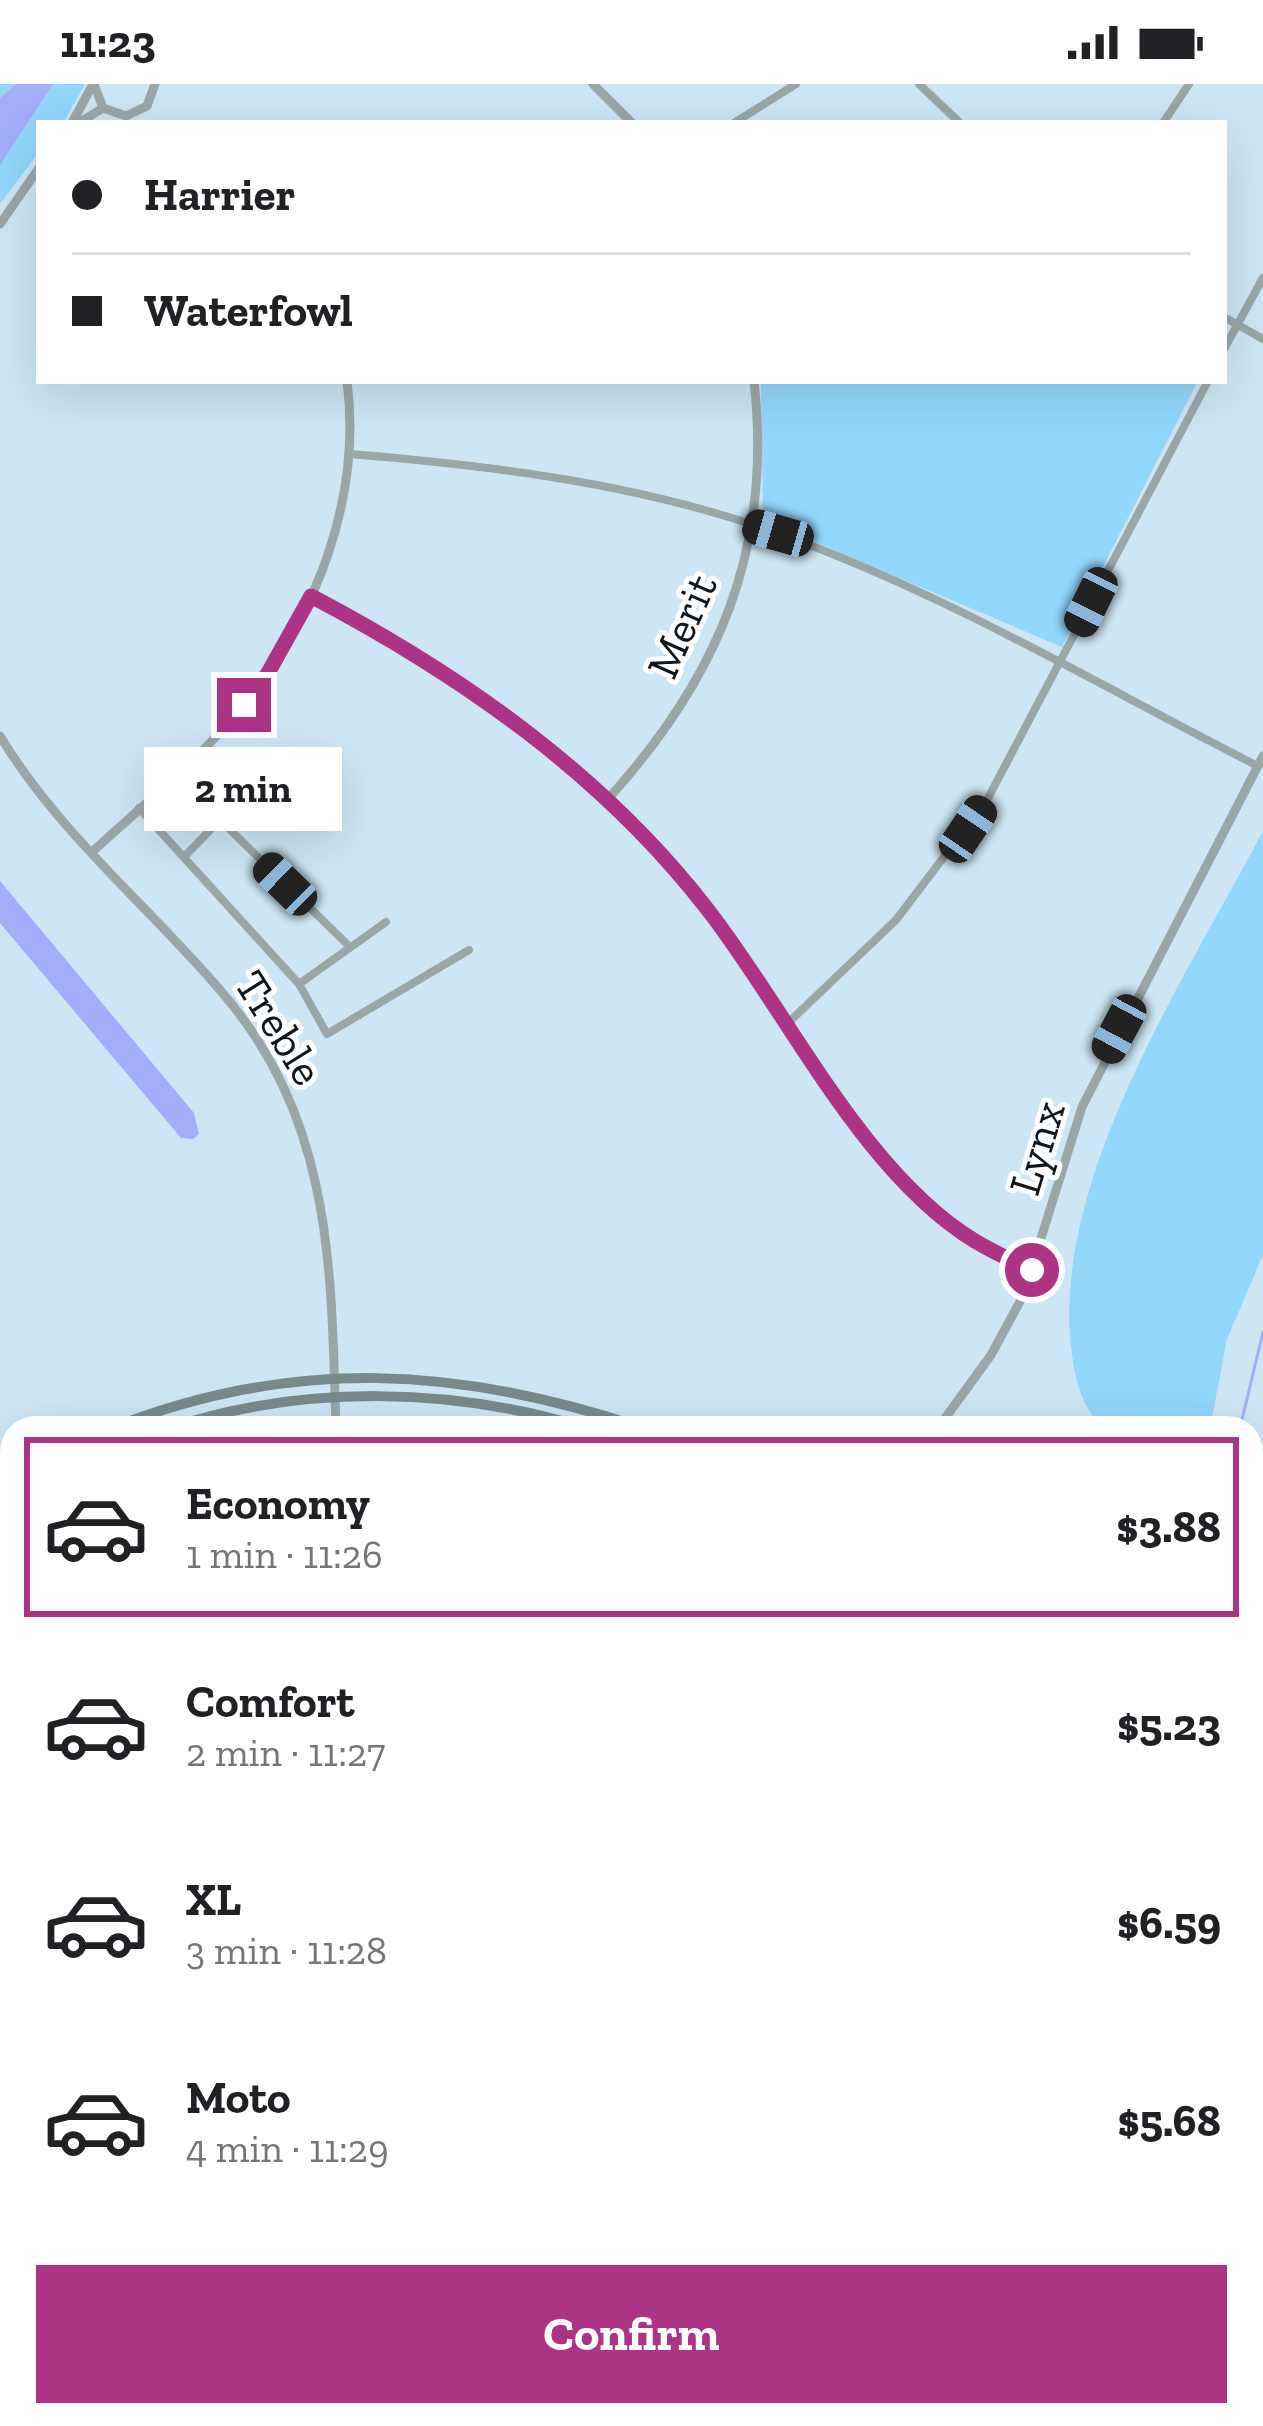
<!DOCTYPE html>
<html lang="en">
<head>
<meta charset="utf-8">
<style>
  :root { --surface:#fff; --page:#f6f6f6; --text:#202124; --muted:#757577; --line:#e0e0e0; --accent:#ad3387 }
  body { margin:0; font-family:"Zilla Slab",serif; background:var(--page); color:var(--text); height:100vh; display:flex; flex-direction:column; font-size:45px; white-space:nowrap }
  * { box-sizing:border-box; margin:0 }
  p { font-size:39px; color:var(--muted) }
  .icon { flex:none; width:66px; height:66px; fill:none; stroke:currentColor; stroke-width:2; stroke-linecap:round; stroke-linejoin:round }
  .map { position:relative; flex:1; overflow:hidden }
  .panel { position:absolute; left:0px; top:1332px; width:1263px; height:1011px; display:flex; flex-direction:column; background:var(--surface); border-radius:36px 36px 0 0; box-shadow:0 12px 48px #0002 }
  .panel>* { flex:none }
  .banner { position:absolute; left:36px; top:36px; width:1191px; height:264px; border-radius:0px; box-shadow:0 12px 48px #0002; display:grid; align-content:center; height:264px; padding:0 36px; background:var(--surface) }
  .end { position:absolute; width:54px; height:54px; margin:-27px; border:15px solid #ad3387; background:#fff; box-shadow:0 0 0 6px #fff }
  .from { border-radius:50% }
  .bubble { position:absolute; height:84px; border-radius:0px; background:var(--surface); box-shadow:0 12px 48px #0002; font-size:39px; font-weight:700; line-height:84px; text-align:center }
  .car { position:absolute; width:36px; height:72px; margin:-36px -18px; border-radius:15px; box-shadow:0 0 9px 3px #0007; background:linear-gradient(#222 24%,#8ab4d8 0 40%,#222 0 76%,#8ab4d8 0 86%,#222 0) }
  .banner b { display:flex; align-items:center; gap:42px; height:114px; font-size:45px }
  .banner b+b { border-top:3px solid var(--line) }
  .banner i { width:30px; height:30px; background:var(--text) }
  ul { padding:21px 0 0; list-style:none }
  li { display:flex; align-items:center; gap:36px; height:180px; margin:0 24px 18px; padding:0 12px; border:6px solid transparent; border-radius:0px }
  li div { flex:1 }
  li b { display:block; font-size:45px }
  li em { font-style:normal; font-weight:700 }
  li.selected { border-color:var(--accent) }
  li>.icon { width:108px; height:108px; stroke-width:1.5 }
  .action { display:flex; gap:24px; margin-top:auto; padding:24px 36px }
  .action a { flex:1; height:138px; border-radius:0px; background:var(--accent); color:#fff; font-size:48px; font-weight:700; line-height:138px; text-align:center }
  .status { display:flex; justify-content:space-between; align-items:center; height:84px; padding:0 60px; background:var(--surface); direction:ltr }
  .status svg { height:33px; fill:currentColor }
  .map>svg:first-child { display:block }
  .built { fill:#b8d8eb }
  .green { fill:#93d7fc }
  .water { fill:#a2aef9 }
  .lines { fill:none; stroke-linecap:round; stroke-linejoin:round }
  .stream { stroke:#a2aef9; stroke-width:3 }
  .minor { stroke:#9aa7a9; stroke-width:8 }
  .tertiary { stroke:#9aa7a9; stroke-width:9 }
  .secondary { stroke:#778a8e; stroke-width:10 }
  .rail-casing { stroke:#3f4d54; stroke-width:8 }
  .rail { stroke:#fff; stroke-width:3; stroke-dasharray:9; stroke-linecap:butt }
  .route { stroke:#ad3387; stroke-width:15 }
  .labels { text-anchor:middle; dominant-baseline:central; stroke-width:10; stroke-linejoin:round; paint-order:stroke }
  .street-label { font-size:45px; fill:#0d161b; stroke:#fff }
</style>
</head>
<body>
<div class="status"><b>11:23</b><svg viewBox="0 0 49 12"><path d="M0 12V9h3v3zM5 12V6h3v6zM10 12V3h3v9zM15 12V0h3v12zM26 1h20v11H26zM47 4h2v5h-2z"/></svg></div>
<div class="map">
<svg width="1263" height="2342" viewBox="0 0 1263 2342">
  <rect width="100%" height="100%" fill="#cce6f5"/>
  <!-- built -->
  <g class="built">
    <rect x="0" y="1965" width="12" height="307"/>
    <path d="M444,2335h124l4,7h-438l1,-4z"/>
  </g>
  <!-- green -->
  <g class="green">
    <path d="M0,0h85l-22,39h-24v29l-39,52z"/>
    <path d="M761,297h437l-136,266 -299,-127z"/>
    <path d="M1263,747v424l-36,84 -17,89h-105c-25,-20 -30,-50 -34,-81 -18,-172 115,-369 192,-516z"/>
    <path d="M1251,2315h12v23l-132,4 -2,-7 4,-4h118z"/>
    <path d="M443,2331h250l1,11h-122l-5,-7z"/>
    <path d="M736,2331h322l12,11h-335z"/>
  </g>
  <!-- water -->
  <g class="water">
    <path d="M16,0h37l-53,81v-67z"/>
    <path d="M0,797l194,232 5,21 -6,5 -12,-1 -181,-215z"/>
  </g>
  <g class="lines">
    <!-- stream -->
    <path class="stream" d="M1240,1344l23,-96"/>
    <!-- minor -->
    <g class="minor">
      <path d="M919,0l41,39"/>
      <path d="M734,39l62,-39"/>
      <path d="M1163,39l26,-39"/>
      <path d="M1224,233l39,22"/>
      <path d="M1224,265l39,-71"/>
      <path d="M350,370c146,12 292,30 430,80 167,60 320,152 478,232"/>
      <path d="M311,512c150,80 291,178 397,314 80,102 155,264 267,332 18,11 38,19 57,28"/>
      <path d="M139,724l160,176 28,50 142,-84"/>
      <path d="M220,736l130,127"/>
      <path d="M185,772l64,-66"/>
      <path d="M299,900l87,-62"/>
      <path d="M789,938l107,-102 91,-120 221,-419"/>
      <path d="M695,2342v-11"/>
      <path d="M719,2342v-11"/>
    </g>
    <!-- tertiary -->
    <g class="tertiary">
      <path d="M94,0l9,24 23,8 21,-10 8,-22"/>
      <path d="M593,0l39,39"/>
      <path d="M72,39l21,-39"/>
      <path d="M79,39l24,-15"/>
      <path d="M0,140l39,-56"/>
      <path d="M0,652c58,96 147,169 220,254 113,130 111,277 116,438"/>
      <path d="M607,716c112,-123 166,-251 147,-419"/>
      <path d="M92,768c51,-47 108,-93 152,-147 73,-90 118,-208 103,-324"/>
      <path d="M938,1344l53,-73 32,-59 59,-189 181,-351"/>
      <path d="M111,2331l1,11"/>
      <path d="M98,2342v-11"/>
    </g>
    <!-- secondary -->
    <g class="secondary">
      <path d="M112,1344c182,-72 349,-61 531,0"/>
      <path d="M170,1344c134,-44 283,-41 416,0"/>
      <path d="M0,1401l12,-7"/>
      <path d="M0,1425l12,-8"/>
      <path d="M1251,2287h12"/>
      <path d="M0,2288h12"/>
      <path d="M1251,2308h12"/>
      <path d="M0,2311h12"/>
      <path d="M1085,2331l2,11"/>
      <path d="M1107,2331l2,11"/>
    </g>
    <defs>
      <g id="rail">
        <path d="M1251,2014h12"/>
        <path d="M0,2020h12"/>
      </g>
    </defs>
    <!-- rail casing -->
    <use href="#rail" class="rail-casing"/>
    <!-- rail -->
    <use href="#rail" class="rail"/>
  </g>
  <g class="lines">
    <!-- route -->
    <path class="route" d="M244,621l24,-32 43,-77c150,79 292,178 397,314 80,103 155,263 267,331 18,11 38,20 57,29"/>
  </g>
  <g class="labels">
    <!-- street labels -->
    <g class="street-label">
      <text transform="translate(682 542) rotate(-66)">Merit</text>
      <text transform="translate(279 944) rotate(58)">Treble</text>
      <text transform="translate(1037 1064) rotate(-73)">Lynx</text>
    </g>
  </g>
</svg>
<i class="end from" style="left:1032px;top:1186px"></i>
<i class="end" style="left:244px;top:621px"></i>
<div class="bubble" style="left:144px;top:663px;width:198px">2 min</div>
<i class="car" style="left:778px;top:449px;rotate:286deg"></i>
<i class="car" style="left:1091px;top:518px;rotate:206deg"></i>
<i class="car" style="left:968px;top:745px;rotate:34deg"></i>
<i class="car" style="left:285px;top:800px;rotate:314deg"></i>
<i class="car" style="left:1119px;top:945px;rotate:208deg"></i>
<div class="banner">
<b><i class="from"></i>Harrier</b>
<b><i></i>Waterfowl</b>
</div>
<section class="panel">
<ul>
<li class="selected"><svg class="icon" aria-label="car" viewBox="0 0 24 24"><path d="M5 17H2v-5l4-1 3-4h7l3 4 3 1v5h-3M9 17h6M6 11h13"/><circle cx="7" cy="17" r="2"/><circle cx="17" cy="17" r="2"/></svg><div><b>Economy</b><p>1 min · 11:26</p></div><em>$3.88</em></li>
<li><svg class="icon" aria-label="car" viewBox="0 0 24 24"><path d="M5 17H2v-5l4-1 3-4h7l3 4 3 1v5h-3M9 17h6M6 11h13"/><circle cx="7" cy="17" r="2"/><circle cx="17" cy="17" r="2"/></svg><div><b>Comfort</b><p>2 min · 11:27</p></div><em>$5.23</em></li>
<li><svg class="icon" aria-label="car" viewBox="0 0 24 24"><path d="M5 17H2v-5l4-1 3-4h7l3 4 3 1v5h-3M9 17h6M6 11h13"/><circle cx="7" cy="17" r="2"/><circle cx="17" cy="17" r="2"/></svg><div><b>XL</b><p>3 min · 11:28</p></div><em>$6.59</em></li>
<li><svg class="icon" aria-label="car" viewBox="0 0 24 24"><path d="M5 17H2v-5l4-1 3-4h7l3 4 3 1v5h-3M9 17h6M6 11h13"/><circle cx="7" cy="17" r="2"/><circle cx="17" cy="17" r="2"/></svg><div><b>Moto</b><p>4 min · 11:29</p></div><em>$5.68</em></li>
</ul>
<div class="action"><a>Confirm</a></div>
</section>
</div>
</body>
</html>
